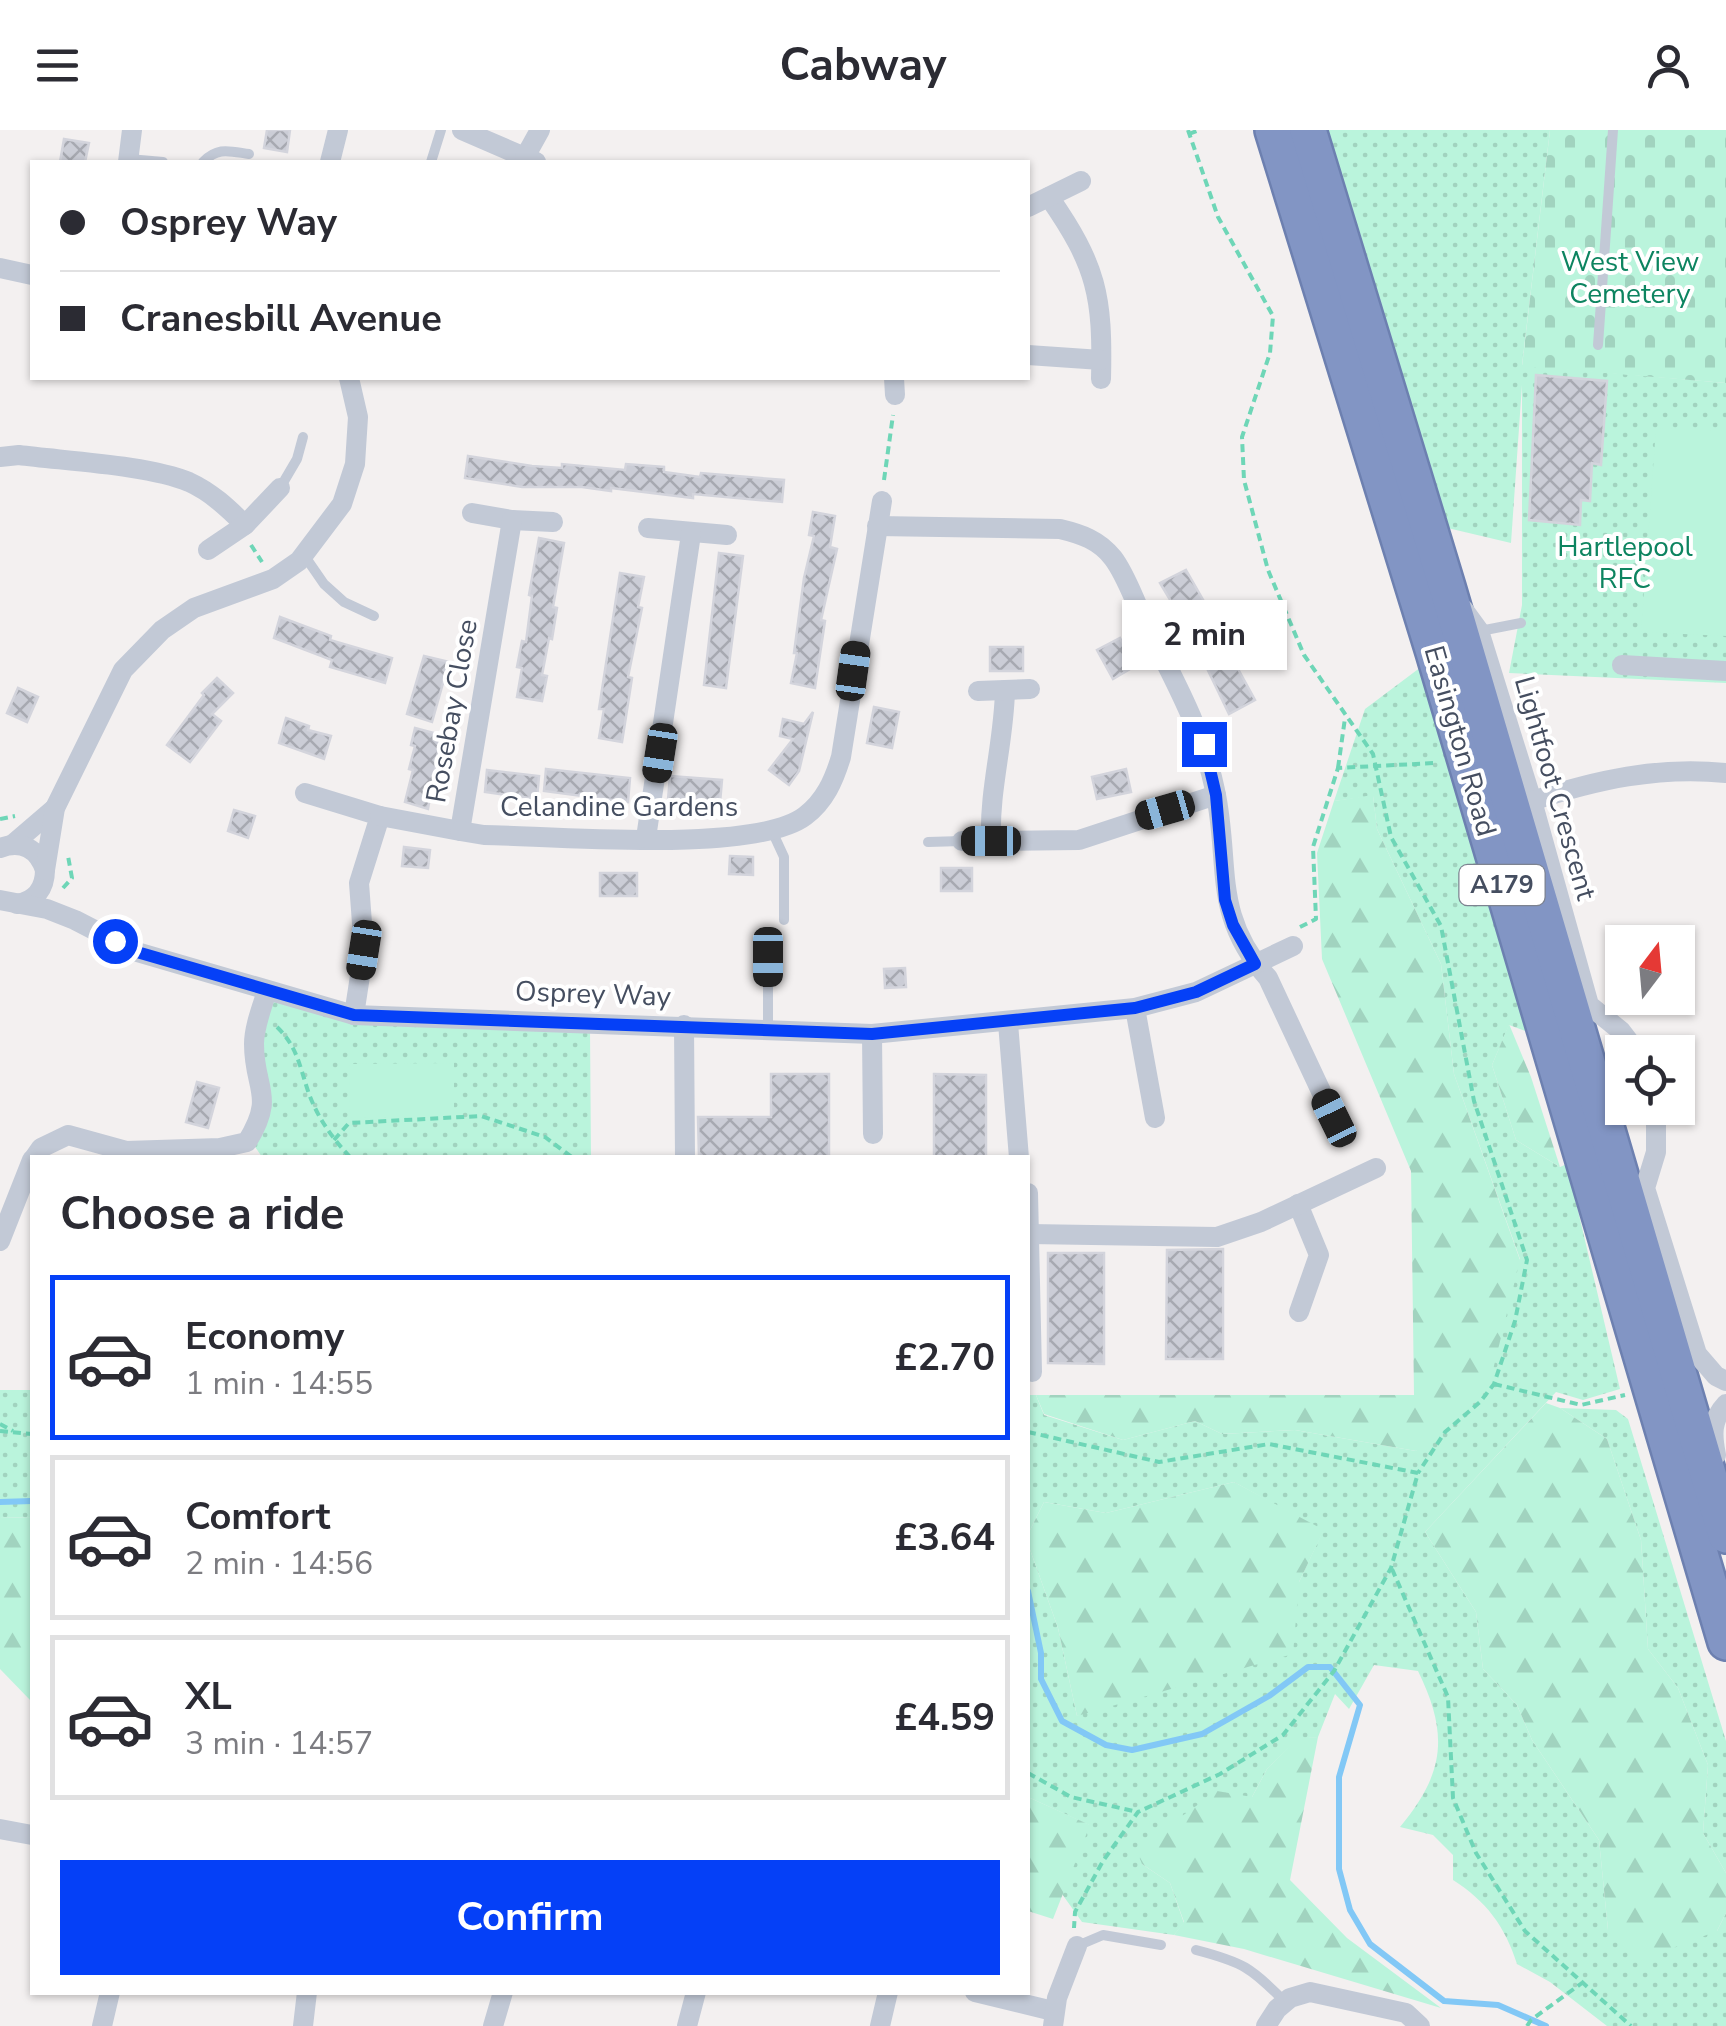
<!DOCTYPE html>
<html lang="en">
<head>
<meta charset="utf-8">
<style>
  :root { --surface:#fff; --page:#f7f7f7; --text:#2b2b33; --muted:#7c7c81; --line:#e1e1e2; --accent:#0540f7 }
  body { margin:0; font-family:"Nunito Sans",sans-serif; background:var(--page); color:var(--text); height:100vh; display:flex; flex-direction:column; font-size:38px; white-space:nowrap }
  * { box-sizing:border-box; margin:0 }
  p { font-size:32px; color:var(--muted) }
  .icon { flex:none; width:55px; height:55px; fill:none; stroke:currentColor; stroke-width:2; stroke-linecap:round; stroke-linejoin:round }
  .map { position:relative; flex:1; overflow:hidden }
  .side { position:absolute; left:30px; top:1025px; width:1000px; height:840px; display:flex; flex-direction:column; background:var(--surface); border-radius:0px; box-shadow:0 2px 8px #0004 }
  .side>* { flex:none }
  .hud { position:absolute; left:30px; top:30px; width:1000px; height:220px; border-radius:0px; box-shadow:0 2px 8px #0004; display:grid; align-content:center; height:220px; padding:0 30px; background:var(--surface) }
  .needle { width:65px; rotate:16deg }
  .fabs { position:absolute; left:1605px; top:795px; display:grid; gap:20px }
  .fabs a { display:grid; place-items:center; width:90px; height:90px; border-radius:0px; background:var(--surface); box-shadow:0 2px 8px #0004; font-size:50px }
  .end { position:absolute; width:45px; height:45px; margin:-22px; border:12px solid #0540f7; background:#fff; box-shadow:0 0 0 5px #fff }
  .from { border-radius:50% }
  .bubble { position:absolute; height:70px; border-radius:0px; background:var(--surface); box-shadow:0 2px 8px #0004; font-size:32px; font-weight:700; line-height:70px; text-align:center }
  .car { position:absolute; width:30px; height:60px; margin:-30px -15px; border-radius:12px; box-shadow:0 0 8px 2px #0007; background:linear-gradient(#222 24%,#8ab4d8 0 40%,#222 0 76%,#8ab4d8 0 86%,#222 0) }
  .hud b { display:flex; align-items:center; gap:35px; height:95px; font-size:38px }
  .hud b+b { border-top:2px solid var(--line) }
  .hud i { width:25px; height:25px; background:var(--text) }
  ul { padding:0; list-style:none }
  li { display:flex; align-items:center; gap:30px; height:165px; margin:0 20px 15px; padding:0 10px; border:5px solid var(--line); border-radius:0px }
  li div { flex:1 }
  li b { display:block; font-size:38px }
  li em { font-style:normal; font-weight:700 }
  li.current { border-color:var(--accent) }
  li>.icon { width:90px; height:90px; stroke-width:1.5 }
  h2 { padding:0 30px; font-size:45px; line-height:120px }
  .action { display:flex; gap:20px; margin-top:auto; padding:20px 30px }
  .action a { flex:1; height:115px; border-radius:0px; background:var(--accent); color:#fff; font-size:40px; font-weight:700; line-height:115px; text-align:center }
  header { display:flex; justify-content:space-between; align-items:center; height:130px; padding:0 30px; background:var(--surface); font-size:45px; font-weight:700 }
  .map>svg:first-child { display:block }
  .green { fill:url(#green-dots) }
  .forest { fill:url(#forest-firs) }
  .cemetery { fill:url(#cemetery-stones) }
  .pitch { fill:#baf4dc }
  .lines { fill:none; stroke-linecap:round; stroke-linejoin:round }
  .stream { stroke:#82c8f6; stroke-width:6 }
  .building { fill:url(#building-cross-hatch); stroke:#d3d4dc; stroke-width:2.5 }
  .highway-casing { stroke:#6d80b0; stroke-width:40 }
  .path { stroke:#6ed6b7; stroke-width:4; stroke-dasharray:8 5; stroke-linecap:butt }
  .lane { stroke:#c2c9d6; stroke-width:10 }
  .street { stroke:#c2c9d6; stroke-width:20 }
  .highway { stroke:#8295c4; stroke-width:35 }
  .route { stroke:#0540f7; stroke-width:12 }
  .labels { text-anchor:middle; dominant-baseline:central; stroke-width:8; stroke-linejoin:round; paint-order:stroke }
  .shield { fill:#fff; stroke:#7d8390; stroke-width:2.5 }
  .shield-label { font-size:25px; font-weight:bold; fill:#454e60 }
  .park-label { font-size:28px; fill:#0d8460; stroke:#fff }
  .street-label { font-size:28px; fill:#454e60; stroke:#fff }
</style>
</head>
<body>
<header><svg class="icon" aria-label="menu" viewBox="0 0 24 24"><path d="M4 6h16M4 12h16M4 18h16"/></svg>Cabway<svg class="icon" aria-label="person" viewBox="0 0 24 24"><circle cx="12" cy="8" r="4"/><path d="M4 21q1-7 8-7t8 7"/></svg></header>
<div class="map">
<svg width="1726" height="1896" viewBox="0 0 1726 1896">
  <defs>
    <pattern id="green-dots" width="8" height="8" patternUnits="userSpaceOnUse" patternTransform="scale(2.5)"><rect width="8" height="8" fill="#baf4dc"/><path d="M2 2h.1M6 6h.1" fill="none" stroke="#a1d3bf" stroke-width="1.8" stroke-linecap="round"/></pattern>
    <pattern id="forest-firs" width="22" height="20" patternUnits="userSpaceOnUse" patternTransform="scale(2.5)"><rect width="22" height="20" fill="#baf4dc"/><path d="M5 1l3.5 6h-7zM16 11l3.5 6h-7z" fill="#a1d3bf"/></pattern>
    <pattern id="cemetery-stones" width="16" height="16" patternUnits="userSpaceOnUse" patternTransform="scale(2.5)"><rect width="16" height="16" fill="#baf4dc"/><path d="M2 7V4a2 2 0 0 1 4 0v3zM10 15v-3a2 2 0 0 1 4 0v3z" fill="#a1d3bf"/></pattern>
    <pattern id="building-cross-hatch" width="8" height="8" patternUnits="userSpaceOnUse" patternTransform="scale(2.5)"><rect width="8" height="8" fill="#cbcdd6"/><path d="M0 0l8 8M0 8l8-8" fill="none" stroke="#a7a9b1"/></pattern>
  </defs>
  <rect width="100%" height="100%" fill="#f3f0f0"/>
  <!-- green -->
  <g class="green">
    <path d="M1301,0h249l-28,235 204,18v300l-217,-10 13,-68v-220l-11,158 -93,-22z"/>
    <path d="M1421,537l107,365 -19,-7 -17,40 24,75 44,27 7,-3 53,225 -37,11 -27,-8 -131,140 51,80 7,57 34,36 15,35 67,100 9,90 109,1 9,-18v113h-119l-57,-44 -33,-18c-12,-38 -31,-63 -64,-84v-25l-20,-20 -33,-8c45,-54 49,-93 18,-156l-44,-6 -25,44 -14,-15 -17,43 -21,2 -30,30 -15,28 -110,67 28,19 14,40 -10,12 -92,-13 -20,-28 27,-69 -61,-28v-253l30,84 19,88 222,-134 24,-51 -89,-49 -128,31 -62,-11 -16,32v-139h8l8,20 79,25 72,-19 27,13 73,-4 121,21 104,-192 -66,-185 -13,-110 -64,-135 -4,-33 -39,5 31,-92z"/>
    <path d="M272,863l80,27 238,8 1,129h-329l-11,-16 7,-99z"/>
    <path d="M0,1260h32v128l-32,-1z"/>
    <path d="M1560,1278l56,2 12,9 98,322v132l-23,-40 5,-68 -30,-77 -30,-39 -7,-109 -34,-101z"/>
  </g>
  <!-- forest -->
  <g class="forest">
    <path d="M1373,665l4,34 64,135 13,110 66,186 -29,118 -75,73 -121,-21 -73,4 -27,-13 -72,19 -79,-26 -8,-19h378l-3,-224 -89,-212 -5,-106 17,-52z"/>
    <path d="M1509,894l22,53 29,90 -44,-27 -24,-75z"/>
    <path d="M1546,1273l14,5 47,31 34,101 7,109 30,39 30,77 -5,68 23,40v40l-9,18 -73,28 -36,-29 -9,-90 -67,-100 -15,-35 -34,-36 -7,-57 -51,-80z"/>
    <path d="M1234,1352l90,48 -25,52 -6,72 -216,62 -19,-88 -30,-84v-10l16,-32 62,11z"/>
    <path d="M0,1387l32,1v184l-32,-33z"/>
    <path d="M1318,1607l-28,143 57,58 94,70 -197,-59 -70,-14 10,-13 -14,-39 -28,-19 -6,-15 81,-58 35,6 15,-28 30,-31z"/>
    <path d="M1028,1667l62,28 -37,94 -25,-8z"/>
  </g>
  <!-- cemetery -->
  <path class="cemetery" d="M1550,0h176v253l-204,-17z"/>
  <!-- pitch -->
  <g class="pitch">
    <path d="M1656,298l70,3v205l-85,-4z"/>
    <path d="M454,933v54l-104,1 -1,-54z"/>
  </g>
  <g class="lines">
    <!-- stream -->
    <g class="stream">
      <path d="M0,1372l32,-1"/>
      <path d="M1028,1461l13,62v26l21,42 44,24 26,5 70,-16 67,-38 39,-29h22l30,38 -21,72v92l11,41 20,34 74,57 54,4 48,21"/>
    </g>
  </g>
  <!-- building -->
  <g class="building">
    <path d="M267,0h23l-3,22 -23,-4z"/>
    <path d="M64,9l25,4 -4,19h-25z"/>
    <path d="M1536,245l71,6 -6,84 -9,-2 -2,38 -9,-1 -1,25 -51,-5z"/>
    <path d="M468,326l64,10 30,2v-4l63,6 1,-6 38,3v5l36,5 1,-4 83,7 -2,22 -89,-8v4l-82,-10v3l-29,-4h-60l-57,-9z"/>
    <path d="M813,382l22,4 -5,31 7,2 -16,71 4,1 -10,67 -24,-5 6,-30h-3l10,-75 10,-42 -5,-1z"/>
    <path d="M539,408l25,5 -11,64 4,1 -5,31 -3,-1 -7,37 5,1 -5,25 -25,-4 5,-29 -5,-1 5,-26 4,1 6,-46 -3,-1z"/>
    <path d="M719,423l24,3 -17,132 -22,-3z"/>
    <path d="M1186,440l43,75 -3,2 29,53 -26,14 -39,-81 -30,-50z"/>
    <path d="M620,443l24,4 -6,30 4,1 -14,69 4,1 -10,64 -23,-4 5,-29h-5z"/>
    <path d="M280,487l51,19 -1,4 62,18 -7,25 -55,-16 2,-7 -58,-22z"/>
    <path d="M1120,508l15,28 -22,13 -16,-29z"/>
    <rect x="990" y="517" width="33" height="24"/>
    <path d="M424,526l25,6 -17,60 -25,-8z"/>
    <path d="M217,548l16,15 -21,21 9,7 -31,41 -23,-17 37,-50 -2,-2z"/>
    <path d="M18,558l20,9 -11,25 -20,-9z"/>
    <path d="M874,577l25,5 -7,36 -25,-5z"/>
    <path d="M813,582l-14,59 -10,14 -20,-15 24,-31 -13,-3 3,-17 21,5z"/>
    <path d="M286,588l23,8 -1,4 23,6 -7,23 -45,-16z"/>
    <path d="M415,598l26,7 -13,74 -23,-7 8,-32 -4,-1 6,-23 -4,-1z"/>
    <path d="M546,639l84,9 -2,24 -84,-11z"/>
    <path d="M1126,639l5,23 -34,7 -5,-22z"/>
    <path d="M487,640l52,6 -2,23 -52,-7z"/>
    <path d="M670,646l52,4 -2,23 -52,-3z"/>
    <path d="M234,680l21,6 -7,22 -20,-7z"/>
    <path d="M404,717l26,3 -2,18 -26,-2z"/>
    <path d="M730,726l23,1v18l-24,-1z"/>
    <rect x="941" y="738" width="31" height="23"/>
    <rect x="600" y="743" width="37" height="23"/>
    <path d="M905,838l1,19 -21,1 -1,-19z"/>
    <path d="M771,944h58v84h-130l-1,-41h73z"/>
    <path d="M934,944l52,1v83h-52z"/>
    <path d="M197,952l22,6 -11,40 -22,-6z"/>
    <path d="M1223,1119v110h-57l1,-109z"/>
    <path d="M1048,1123h56v111l-56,-1z"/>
  </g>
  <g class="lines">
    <defs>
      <g id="highway">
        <path d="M1273,0l161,522 292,990"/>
        <path d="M1308,0l139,457 279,948"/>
      </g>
    </defs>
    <!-- highway casing -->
    <use href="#highway" class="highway-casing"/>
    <!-- path -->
    <g class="path">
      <path d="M1188,0l30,87 55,99 -3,37 -28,84 2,43 24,90 36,85 69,99 18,83 50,89 33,175 53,159 -12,61 -21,63 -14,18 -35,30 -27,41"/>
      <path d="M1189,4l10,-4"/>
      <path d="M884,350l9,-65"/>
      <path d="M251,415l11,17"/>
      <path d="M1338,638l7,-50"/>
      <path d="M0,689l15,-3"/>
      <path d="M63,758l9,-10 -4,-22"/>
      <path d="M1300,797l16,-8 -3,-72 25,-79 97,-5"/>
      <path d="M277,897c20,19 23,40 31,64 9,26 24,47 43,67"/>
      <path d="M334,1010l15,-17 132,-7 64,21 28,21"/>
      <path d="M1494,1254l87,21 44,-10"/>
      <path d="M0,1294l13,7"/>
      <path d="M0,1301l32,3"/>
      <path d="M1028,1302l131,30 110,-18 149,29 -27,95 -57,103 -51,64 -63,39 -82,38 -35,49 -28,51 -1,16"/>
      <path d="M1392,1439l56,128 5,101 23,55 49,78 106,95"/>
      <path d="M1028,1643l43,24 67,15"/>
      <path d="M1527,1896l4,-6 51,-37"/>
    </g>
    <!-- lane -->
    <g class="lane">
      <path d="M129,29l34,3"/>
      <path d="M203,32c15,-15 25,-11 46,-8"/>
      <path d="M431,32l10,-32"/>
      <path d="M1598,215l15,-215"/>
      <path d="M280,358l17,-29 6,-22"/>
      <path d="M304,425l20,29 20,18 30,14"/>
      <path d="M1480,501l41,-8"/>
      <path d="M772,701l12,26v63"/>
      <path d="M928,712l34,-1"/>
      <path d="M768,827v72"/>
      <path d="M1077,1816l26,-11 58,10"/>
      <path d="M1196,1820c46,12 55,17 89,52"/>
    </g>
    <!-- street -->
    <g class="street">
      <path d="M462,0l74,32"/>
      <path d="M525,27l15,-27"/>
      <path d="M128,32l4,-32"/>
      <path d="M330,32l8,-32"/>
      <path d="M1049,67c48,69 54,99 52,182"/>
      <path d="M1028,77l53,-26"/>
      <path d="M0,138l32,7"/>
      <path d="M1028,225l73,5"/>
      <path d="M894,248l1,17"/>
      <path d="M0,327l19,-2c46,6 130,10 170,27 22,10 39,26 56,43"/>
      <path d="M472,383l40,7 41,2"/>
      <path d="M877,396l183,3c21,5 39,11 53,29 13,17 21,42 31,62 28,56 58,108 71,170 16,74 -4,124 53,188l66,141"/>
      <path d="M648,398l79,7"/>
      <path d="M208,420l37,-25 35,-37"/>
      <path d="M1463,479l16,22 53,170 57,204 32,26 16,21"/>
      <path d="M1622,535l104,6"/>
      <path d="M1005,560c-1,52 -16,99 -14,151l88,-1 137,-45"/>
      <path d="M978,561l52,-2"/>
      <path d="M305,663l75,23 -21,67 5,67 -10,65"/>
      <path d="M1532,671c64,-21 126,-35 194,-28"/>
      <path d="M380,686l80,15 52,-311"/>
      <path d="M460,701l24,4c69,1 271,19 321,-19 20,-15 29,-36 36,-59l41,-256"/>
      <path d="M646,708l45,-304"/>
      <path d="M962,711h29"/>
      <path d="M13,714l42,-36"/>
      <path d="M0,718c22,-8 38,1 45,22 0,18 -9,31 -28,34"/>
      <path d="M45,740l10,-62 68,-138 39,-40 32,-22 79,-29 26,-18 43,-57 13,-40 3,-47 -9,-39"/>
      <path d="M0,770l47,9 28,11 62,32 217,63 518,19 263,-26 61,-16 97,-46"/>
      <path d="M1135,878l20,110"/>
      <path d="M1008,893l11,135"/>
      <path d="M684,895l1,133"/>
      <path d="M872,904l1,100"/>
      <path d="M1656,978v44l-11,36 52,166 19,22 10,5"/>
      <path d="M34,1028l7,-10 27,-13 58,16 94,-3 27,-6c29,-47 7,-52 7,-98 0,-17 8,-37 13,-53"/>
      <path d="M1028,1063l4,179"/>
      <path d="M1298,1074l21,51 -20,57"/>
      <path d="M1029,1104l188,3 44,-15 115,-54"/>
      <path d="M0,1111l32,-81"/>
      <path d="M1716,1325c-4,-20 -5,-35 10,-51"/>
      <path d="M0,1699l32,6"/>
      <path d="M975,1862l78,19"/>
      <path d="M102,1896l8,-34"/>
      <path d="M303,1896l4,-34"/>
      <path d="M493,1896l10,-34"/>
      <path d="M687,1896l9,-34"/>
      <path d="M880,1896l8,-34"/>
      <path d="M1053,1896l4,-28 20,-52"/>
      <path d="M1266,1896l11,-17 13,-11 20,-6 96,21 14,13"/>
    </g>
    <!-- highway -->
    <use href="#highway" class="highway"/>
  </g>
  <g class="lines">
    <!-- route -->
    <path class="route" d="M115,811l22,11 217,63 518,19 263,-26 61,-16 59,-28 -22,-39 -8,-25 -9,-105 -12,-51"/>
  </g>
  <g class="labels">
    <!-- shield labels -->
    <rect class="shield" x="1459.5" y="735" width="85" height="40" rx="8"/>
    <g class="shield-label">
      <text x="1502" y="755">A179</text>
    </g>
    <!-- park labels -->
    <g class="park-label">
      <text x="1630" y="132">West View<tspan x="1630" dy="32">Cemetery</tspan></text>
      <text x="1625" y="417">Hartlepool<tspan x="1625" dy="32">RFC</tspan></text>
    </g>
    <!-- street labels -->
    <g class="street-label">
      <text transform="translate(452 581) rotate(-80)">Rosebay Close</text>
      <text transform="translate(1460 611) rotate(74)">Easington Road</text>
      <text transform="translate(1555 658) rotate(74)">Lightfoot Crescent</text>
      <text x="619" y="677">Celandine Gardens</text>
      <text transform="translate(593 864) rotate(2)">Osprey Way</text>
    </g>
  </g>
</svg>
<div class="fabs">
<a><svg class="needle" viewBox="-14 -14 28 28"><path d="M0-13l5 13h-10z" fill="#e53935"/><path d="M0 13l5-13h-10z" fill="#7c7c81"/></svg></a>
<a><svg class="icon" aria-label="locate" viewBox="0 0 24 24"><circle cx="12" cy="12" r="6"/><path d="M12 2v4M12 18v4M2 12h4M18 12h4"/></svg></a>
</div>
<i class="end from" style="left:115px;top:811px"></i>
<i class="end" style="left:1204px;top:614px"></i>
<div class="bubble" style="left:1122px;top:470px;width:165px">2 min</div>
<i class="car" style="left:853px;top:541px;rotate:8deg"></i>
<i class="car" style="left:660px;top:623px;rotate:189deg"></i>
<i class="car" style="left:1165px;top:680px;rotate:254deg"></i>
<i class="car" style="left:991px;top:711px;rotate:270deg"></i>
<i class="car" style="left:364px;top:820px;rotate:189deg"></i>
<i class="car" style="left:768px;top:827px;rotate:180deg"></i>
<i class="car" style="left:1334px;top:988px;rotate:334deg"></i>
<div class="hud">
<b><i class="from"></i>Osprey Way</b>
<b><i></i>Cranesbill Avenue</b>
</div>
<section class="side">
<h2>Choose a ride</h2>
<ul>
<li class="current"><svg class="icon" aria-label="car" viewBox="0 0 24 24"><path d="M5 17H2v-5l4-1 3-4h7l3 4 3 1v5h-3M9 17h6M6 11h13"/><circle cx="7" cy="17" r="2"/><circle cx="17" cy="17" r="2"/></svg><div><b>Economy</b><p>1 min · 14:55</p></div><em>£2.70</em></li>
<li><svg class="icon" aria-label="car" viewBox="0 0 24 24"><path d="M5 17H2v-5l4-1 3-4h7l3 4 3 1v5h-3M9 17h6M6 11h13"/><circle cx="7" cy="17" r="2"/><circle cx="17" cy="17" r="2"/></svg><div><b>Comfort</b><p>2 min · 14:56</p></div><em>£3.64</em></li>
<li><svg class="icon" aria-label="car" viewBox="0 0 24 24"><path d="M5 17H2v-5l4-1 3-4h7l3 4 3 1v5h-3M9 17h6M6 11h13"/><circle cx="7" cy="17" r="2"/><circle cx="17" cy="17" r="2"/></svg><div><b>XL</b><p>3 min · 14:57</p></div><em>£4.59</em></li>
</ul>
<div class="action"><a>Confirm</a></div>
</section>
</div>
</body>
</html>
